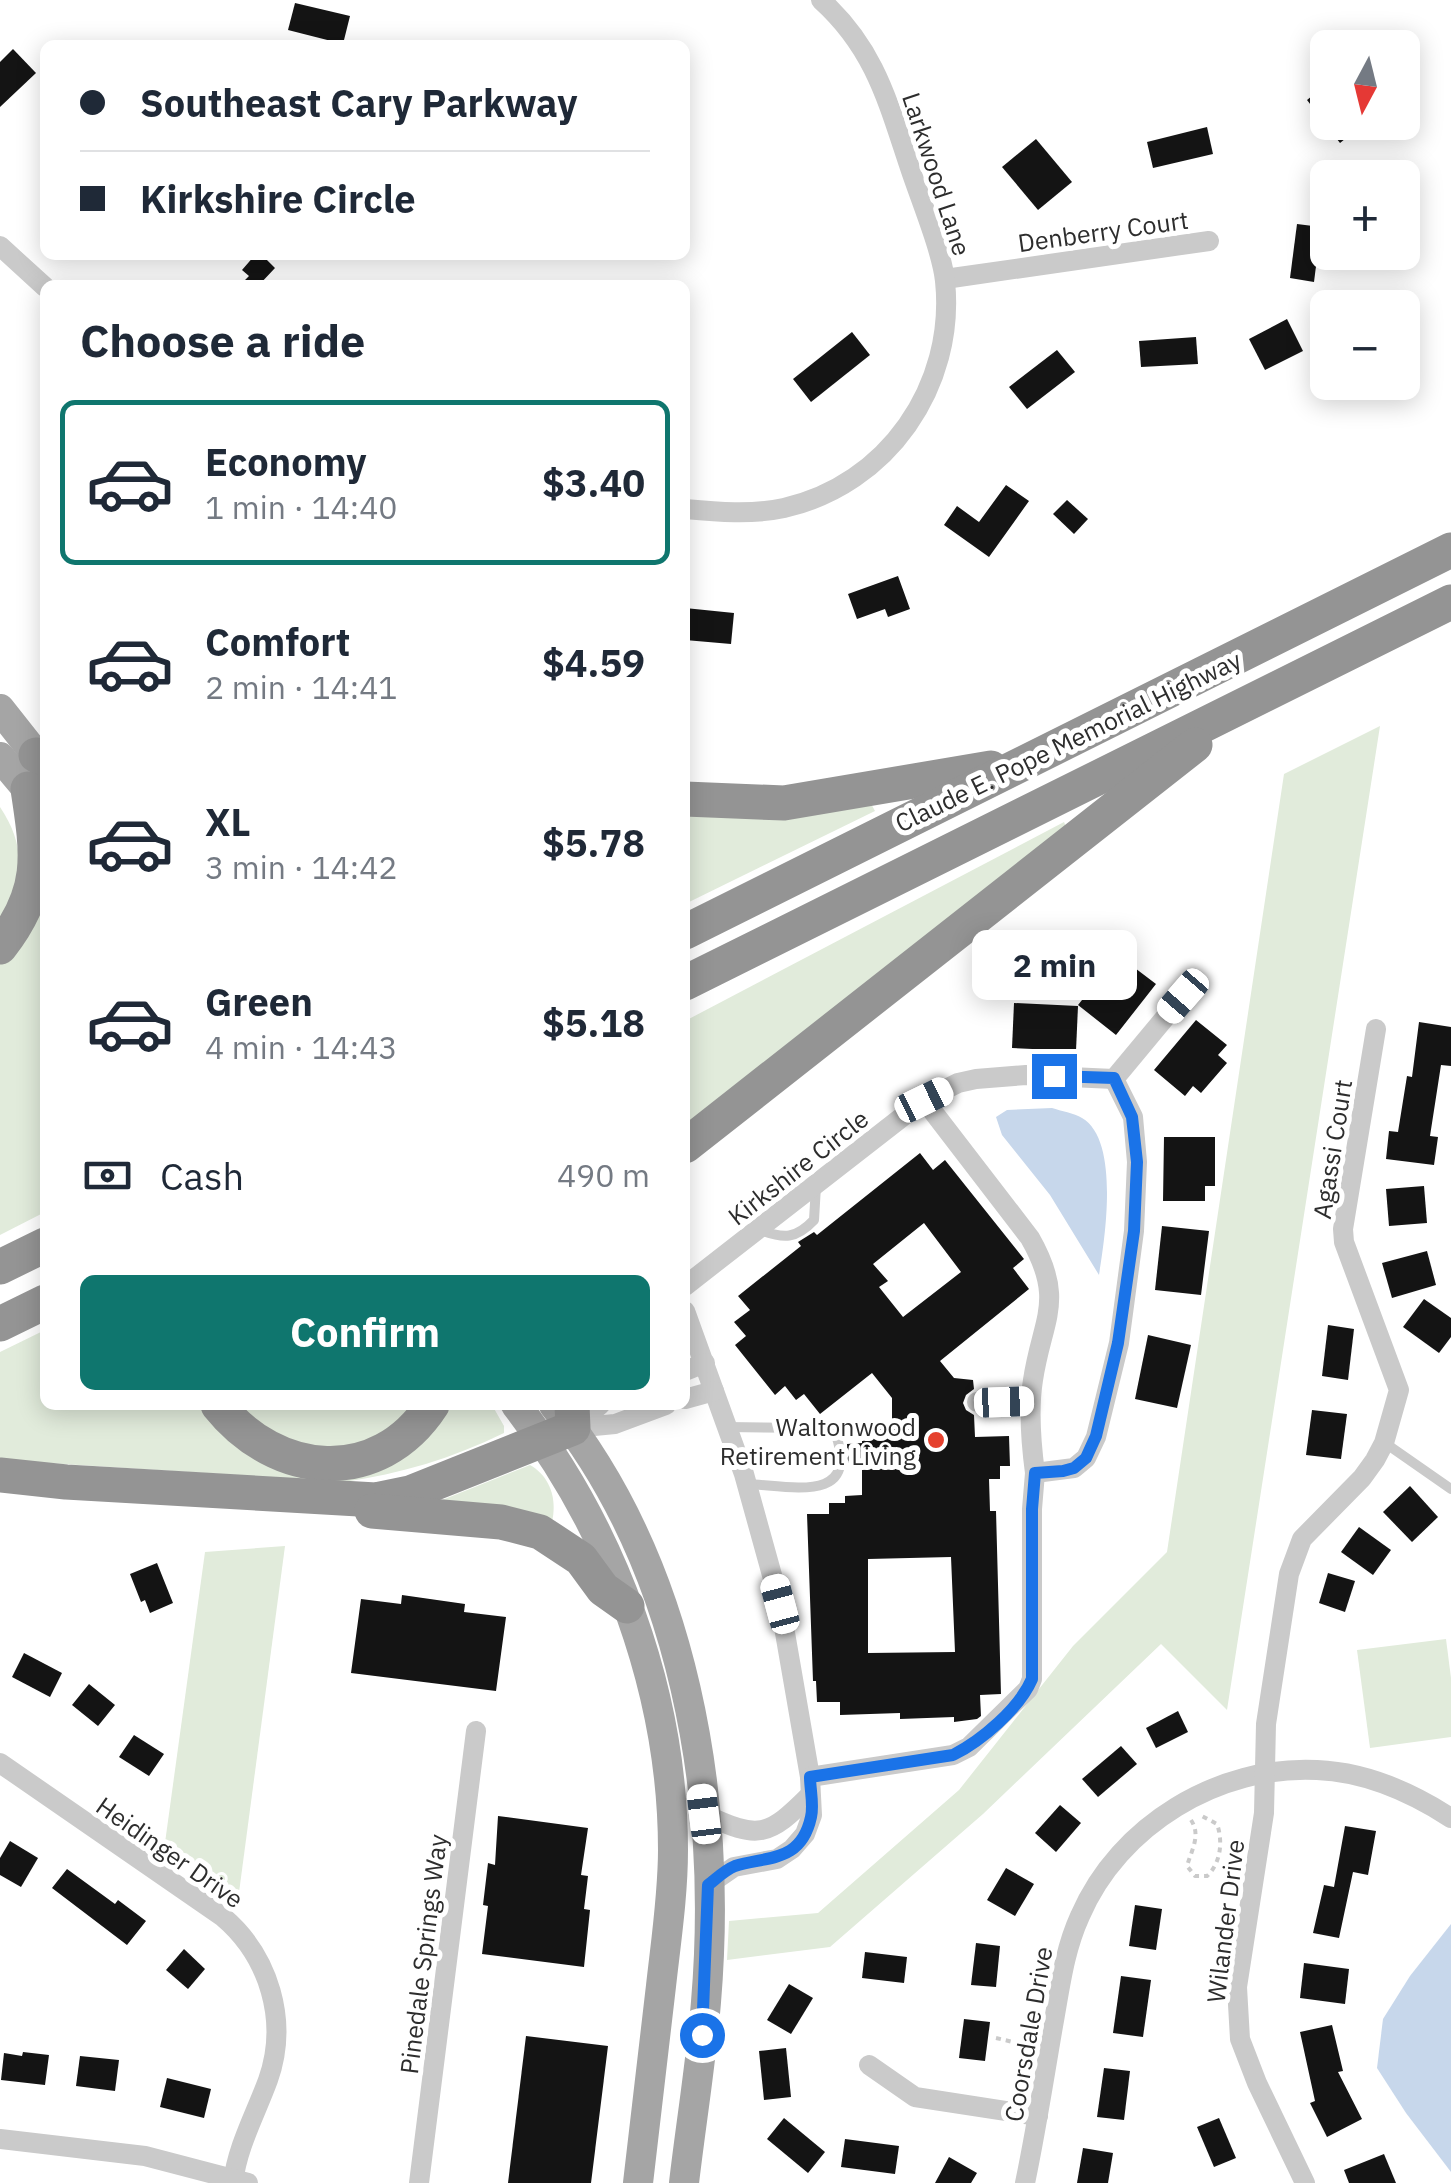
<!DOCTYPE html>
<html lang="en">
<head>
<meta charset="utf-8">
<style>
  :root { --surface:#fff; --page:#f2f2f3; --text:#1f2937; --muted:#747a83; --line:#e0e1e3; --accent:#0f766e }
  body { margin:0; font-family:"IBM Plex Sans",sans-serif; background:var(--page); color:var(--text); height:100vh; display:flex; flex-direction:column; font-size:38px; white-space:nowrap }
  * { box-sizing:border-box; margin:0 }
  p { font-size:32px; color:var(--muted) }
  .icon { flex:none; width:55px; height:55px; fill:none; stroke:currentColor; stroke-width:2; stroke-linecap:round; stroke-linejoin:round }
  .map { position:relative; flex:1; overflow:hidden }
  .side { position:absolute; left:40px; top:280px; width:650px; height:1130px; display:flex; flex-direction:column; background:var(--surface); border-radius:15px; box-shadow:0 5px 25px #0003 }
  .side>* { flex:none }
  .guide { position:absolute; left:40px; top:40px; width:650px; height:220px; border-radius:15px; box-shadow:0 5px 25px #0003; display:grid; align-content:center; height:220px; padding:0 40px; background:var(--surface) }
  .needle { width:65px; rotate:187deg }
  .tools { position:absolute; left:1310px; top:30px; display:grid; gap:20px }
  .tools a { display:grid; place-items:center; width:110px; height:110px; border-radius:15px; background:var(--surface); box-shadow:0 5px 25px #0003; font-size:50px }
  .end { position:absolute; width:45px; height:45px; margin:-22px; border:12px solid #1a73e8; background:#fff; box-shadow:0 0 0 5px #fff }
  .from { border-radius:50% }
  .bubble { position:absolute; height:70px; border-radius:15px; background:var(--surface); box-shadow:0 5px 25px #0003; font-size:32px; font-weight:800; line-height:70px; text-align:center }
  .car { position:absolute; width:30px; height:60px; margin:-30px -15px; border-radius:12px; box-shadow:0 0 8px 2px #0007; background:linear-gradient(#fff 24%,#345 0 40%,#fff 0 76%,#345 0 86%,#fff 0) }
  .guide b { display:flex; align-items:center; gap:35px; height:95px; font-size:38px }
  .guide b+b { border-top:2px solid var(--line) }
  .guide i { width:25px; height:25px; background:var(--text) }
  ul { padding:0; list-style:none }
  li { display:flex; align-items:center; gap:30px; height:165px; margin:0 20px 15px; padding:0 20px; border:5px solid transparent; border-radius:15px }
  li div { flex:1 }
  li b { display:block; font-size:38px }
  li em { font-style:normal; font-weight:800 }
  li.current { border-color:var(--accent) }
  li>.icon { width:90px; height:90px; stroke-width:1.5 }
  h2 { padding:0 40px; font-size:45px; line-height:120px }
  .pay { display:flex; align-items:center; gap:25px; height:110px; padding:0 40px; font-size:38px }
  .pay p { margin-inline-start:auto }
  .action { display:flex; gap:20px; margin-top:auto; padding:20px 40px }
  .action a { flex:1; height:115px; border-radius:15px; background:var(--accent); color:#fff; font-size:40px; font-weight:800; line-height:115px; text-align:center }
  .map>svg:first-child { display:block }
  .green { fill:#e1ebdb }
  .water { fill:#c7d7eb }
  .building { fill:#141414; fill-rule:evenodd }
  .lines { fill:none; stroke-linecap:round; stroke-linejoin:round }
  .path { stroke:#cacaca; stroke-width:4; stroke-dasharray:5 5; stroke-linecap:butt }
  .lane { stroke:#cacaca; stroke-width:10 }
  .street { stroke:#cacaca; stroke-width:20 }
  .primary { stroke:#a5a5a5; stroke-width:30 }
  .highway { stroke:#949494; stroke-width:35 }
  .route { stroke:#1a73e8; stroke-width:12 }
  .poi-dot { fill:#e5412e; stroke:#fff; stroke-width:4 }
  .labels { text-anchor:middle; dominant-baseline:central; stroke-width:10; stroke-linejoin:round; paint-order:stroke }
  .street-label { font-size:25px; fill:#2d2d2d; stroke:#fff }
  .poi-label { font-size:25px; fill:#2d2d2d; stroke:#fff; text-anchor:end }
</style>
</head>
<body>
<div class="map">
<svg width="1451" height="2183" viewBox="0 0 1451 2183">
  <rect width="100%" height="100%" fill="#fff"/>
  <!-- green -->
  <g class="green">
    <path d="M1380,726l-153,984 -66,-66 -178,170 -153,133 -103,13 2,-39 89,-8 141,-123 114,-144 94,-94 117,-778z"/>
    <path d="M869,800l6,11 -190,93v-96z"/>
    <path d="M0,807c25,37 26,74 0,112z"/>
    <path d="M1064,822l4,9 -383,299v-109z"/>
    <path d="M45,903v309l-45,23v-274z"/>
    <path d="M45,1330v75h161l96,67 146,-67h44l12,21v7c-51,25 -104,41 -160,49l-344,-22v-108z"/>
    <path d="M229,1405h190l-46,41 -80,4z"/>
    <path d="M530,1465c21,12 27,35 22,57l-120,-18z"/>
    <path d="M285,1546l-47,354 -74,-50 41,-298z"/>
    <path d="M1446,1639l5,39v59l-81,11 -13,-98z"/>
  </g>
  <!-- water -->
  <g class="water">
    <path d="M1052,1108c9,3 22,5 30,10 38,22 23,120 17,157l-49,-80 -48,-60 -6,-18 11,-7z"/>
    <path d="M1451,1924v248l-45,-59 -29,-45 6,-49 27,-43z"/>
  </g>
  <!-- building -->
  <g class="building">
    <path d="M295,3l55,13 -7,28 -55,-14z"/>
    <path d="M13,49l23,24 -36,34v-45z"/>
    <path d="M1328,83v39h38l-26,21 -33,-43z"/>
    <path d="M1207,127l6,27 -60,14 -6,-26z"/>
    <path d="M1036,139l36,43 -34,28 -36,-43z"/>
    <path d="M1297,224l24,3 -7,55 -24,-4z"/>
    <path d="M255,255h7l13,13 -16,17h-19l9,-9 -7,-6z"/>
    <path d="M1287,319l16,32 -38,19 -16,-31z"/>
    <path d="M852,332l18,23 -59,47 -18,-23z"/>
    <path d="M1196,337l2,27 -57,3 -2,-26z"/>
    <path d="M1057,350l18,22 -48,37 -18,-22z"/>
    <path d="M1006,485l23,16 -40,56 -45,-32 13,-19 22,16z"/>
    <path d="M1067,500l21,19 -14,15 -21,-20z"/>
    <path d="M898,576l12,33 -22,8 -3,-8 -28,10 -9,-25z"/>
    <path d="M685,608l49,5 -3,31 -46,-4z"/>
    <path d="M1127,962l29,22 -40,51 -38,-30 32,-40 9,7z"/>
    <path d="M1014,1003l64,3 -2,45 -64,-3z"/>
    <path d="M1196,1020l31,25 -9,10 9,8 -26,30 -8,-7 -8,10 -31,-26z"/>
    <path d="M1419,1022l32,5v39l-10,-1 -11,71 8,1 -4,28 -48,-6 3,-28 9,1 9,-56 5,1z"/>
    <path d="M1164,1137h51v49h-10v15h-42z"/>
    <path d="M920,1153l13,17 12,-10 79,99 -11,9 16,21 -89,72 14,17 19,2 1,9 -8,6 -3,8 3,7 8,5 1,22 34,-1 1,30h-10v13h-11l1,32h6l5,183 -21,1 1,21 -4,3 -23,3v-5l-54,2v-6l-60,2v-13h-23l-1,-21h-3l-6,-167h22v-11h16v-7l17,-1v-32h-14l-1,-19 15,-1v-14l30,-1v-30l-20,-25 -52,41 -16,-20 -8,6 -11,-14 -10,9 -40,-50 11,-9 -12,-14 16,-12 -12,-14 63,-50 -3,-4 16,-10 3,3zM924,1223l37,49 -58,45 -24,-30 9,-6 -15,-17zM951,1557l4,95 -87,1v-94z"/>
    <path d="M1424,1186l3,37 -38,3 -3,-37z"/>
    <path d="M1162,1226l47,5 -8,64 -46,-5z"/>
    <path d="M1427,1251l9,34 -44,13 -10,-35z"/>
    <path d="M1424,1299l27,19v19l-12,16 -36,-26z"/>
    <path d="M1328,1325l26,4 -6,51 -26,-4z"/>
    <path d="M1148,1335l43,10 -14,63 -42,-9z"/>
    <path d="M1312,1410l35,4 -6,45 -35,-4z"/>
    <path d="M1410,1486l28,31 -26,25 -29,-30z"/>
    <path d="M1359,1527l32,23 -18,25 -32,-23z"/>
    <path d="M157,1563l16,40 -23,10 -5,-13 -4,2 -11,-28z"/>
    <path d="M1328,1573l27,8 -10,31 -26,-9z"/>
    <path d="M402,1595l63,9 -1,8 42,5 -10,74 -145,-18 10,-74 40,5z"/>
    <path d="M24,1653l38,20 -12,24 -38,-20z"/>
    <path d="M89,1684l26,21 -17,21 -26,-21z"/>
    <path d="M1178,1711l10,21 -32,16 -10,-20z"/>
    <path d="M134,1735l30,19 -15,22 -30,-19z"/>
    <path d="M1121,1746l16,18 -39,33 -16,-18z"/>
    <path d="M1060,1805l21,18 -25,29 -21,-19z"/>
    <path d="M498,1816l90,12 -7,47 7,1 -4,33 6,1 -6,57 -102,-13 6,-48 -5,-1 5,-42 7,2z"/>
    <path d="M1345,1826l31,5 -8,44 -15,-3 -14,66 -26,-5 11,-48 10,2z"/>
    <path d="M10,1841l28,17 -17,29 -21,-12v-17z"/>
    <path d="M1006,1868l28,16 -19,32 -28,-16z"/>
    <path d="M67,1869l48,35 3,-4 28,21 -19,24 -75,-57z"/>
    <path d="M1135,1905l27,4 -6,41 -27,-4z"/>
    <path d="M976,1943l24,3 -4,41 -25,-2z"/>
    <path d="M184,1949l21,20 -17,20 -22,-19z"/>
    <path d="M865,1952l42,5 -3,26 -42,-5z"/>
    <path d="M1304,1963l45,6 -4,35 -45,-6z"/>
    <path d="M1121,1976l30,4 -8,57 -30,-4z"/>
    <path d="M789,1984l24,14 -22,36 -24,-14z"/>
    <path d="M964,2019l26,3 -5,39 -26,-3z"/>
    <path d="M1332,2025l11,46 -5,1 24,47 -35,18 -17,-34 5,-2 -15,-69z"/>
    <path d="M526,2036l82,10 -17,137h-83z"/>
    <path d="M786,2048l5,49 -27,3 -5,-49z"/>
    <path d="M23,2052l26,3 -4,30 -44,-5 3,-27 18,3z"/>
    <path d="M80,2056l39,4 -4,31 -39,-5z"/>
    <path d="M1104,2068l26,3 -6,49 -27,-3z"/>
    <path d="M167,2078l44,11 -7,29 -44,-11z"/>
    <path d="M784,2118l41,34 -17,21 -41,-34z"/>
    <path d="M1219,2118l17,40 -22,9 -17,-40z"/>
    <path d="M845,2139l54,7 -4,28 -54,-7z"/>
    <path d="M1083,2148l30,5 -5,30h-31z"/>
    <path d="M1384,2154l12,29h-47l-5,-13z"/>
    <path d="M949,2157l28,16 -6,10h-36z"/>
  </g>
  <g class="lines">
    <!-- path -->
    <g class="path">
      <path d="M1191,1820c10,15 1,29 -4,46l8,10h12c14,-13 16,-35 10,-52l-17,-9"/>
      <path d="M996,2038l34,8"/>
    </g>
    <!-- lane -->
    <g class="lane">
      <path d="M760,1230c24,9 36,9 54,-10l2,-34"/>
      <path d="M727,1427l92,1 17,7c23,69 -46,51 -88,49"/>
      <path d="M1385,1443l66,46"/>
    </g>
    <!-- street -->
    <g class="street">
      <path d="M0,246l45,41"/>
      <path d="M945,279l264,-38"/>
      <path d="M685,509c32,3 67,6 99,-1 103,-23 172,-122 161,-227 -3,-30 -26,-85 -36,-116 -22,-66 -35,-117 -88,-165"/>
      <path d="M1114,1079l69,-83"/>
      <path d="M924,1100l106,138c36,63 12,81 3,142 -5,31 -2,63 2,93"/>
      <path d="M685,1286l239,-186 34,-17 18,-4 50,-4 88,4"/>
      <path d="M685,1311l59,163 36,130 30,173 2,38 -7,19 -13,15 -15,10 -43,8 -26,18"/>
      <path d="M685,1371l20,-8"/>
      <path d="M685,1399l29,-8"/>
      <path d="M977,1402l53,-1"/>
      <path d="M573,1428l42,-4 51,-19"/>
      <path d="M573,1428l27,-23"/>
      <path d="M0,1763l223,154c46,39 66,104 45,163 -12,33 -31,67 -35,103"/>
      <path d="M810,1777l143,-22 16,-8 59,-58 4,-10v-170l3,-36 39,-5 12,-10 10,-21 23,-94 15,-112 3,-69 -4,-45 -19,-38"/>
      <path d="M704,1814c55,26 64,23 106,-19"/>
      <path d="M869,2065l46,32 123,19"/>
      <path d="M0,2139l145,17 103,27"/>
      <path d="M419,2183l57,-452"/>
      <path d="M1025,2183c11,-52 19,-105 28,-157 7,-38 11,-75 27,-110 39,-91 139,-151 237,-146 49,2 94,22 134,48"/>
      <path d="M1305,2183l-48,-100 -17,-44 -3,-52 27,-174 2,-89 23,-150 13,-35 60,-61 13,-18 9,-17 15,-53 -55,-148 -1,-13 33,-200"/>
    </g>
    <!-- primary -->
    <g class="primary">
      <path d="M0,709l45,57"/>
      <path d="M0,757l43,51"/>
      <path d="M516,1405c97,124 157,287 157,445 0,45 -7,91 -12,136 -8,66 -15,131 -23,197"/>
      <path d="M554,1405c131,163 169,393 152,597 -5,61 -15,121 -22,181"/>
    </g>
    <!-- highway -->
    <g class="highway">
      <path d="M36,755l9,5"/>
      <path d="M685,799l99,4 207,-35"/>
      <path d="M685,932l766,-382"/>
      <path d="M0,947c44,-56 38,-92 28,-158"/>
      <path d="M685,983l766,-381"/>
      <path d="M685,1146l510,-401"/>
      <path d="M0,1267l45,-22"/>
      <path d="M0,1324l45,-22"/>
      <path d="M218,1405c58,73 160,83 214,0"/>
      <path d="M0,1475l66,7 310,18 34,-7 163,-65 -1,-23"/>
      <path d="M372,1511l129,11 39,10 41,27 22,30 24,17"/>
    </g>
  </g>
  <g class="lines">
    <!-- route -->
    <path class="route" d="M702,2035l6,-150c9,-7 17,-15 27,-19 32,-10 66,-3 76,-49 3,-12 -1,-28 -1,-40l143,-22c28,-14 66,-46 79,-76v-170l3,-36 28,-2 11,-3 12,-10 10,-22 22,-93 16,-112 3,-69 -5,-45 -18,-39 -60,-2"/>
  </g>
  <!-- markers -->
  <circle class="poi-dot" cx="936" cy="1440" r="10"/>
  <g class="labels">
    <!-- street labels -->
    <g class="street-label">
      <text transform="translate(937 174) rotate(72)">Larkwood Lane</text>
      <text transform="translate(1103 231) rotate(-8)">Denberry Court</text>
      <text transform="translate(1068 741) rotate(-26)">Claude E. Pope Memorial Highway</text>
      <text transform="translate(1332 1149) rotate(-81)">Agassi Court</text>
      <text transform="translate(798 1167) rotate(-38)">Kirkshire Circle</text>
      <text transform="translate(170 1852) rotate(35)">Heidinger Drive</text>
      <text transform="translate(1225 1921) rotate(-83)">Wilander Drive</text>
      <text transform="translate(423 1954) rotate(-83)">Pinedale Springs Way</text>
      <text transform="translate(1028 2034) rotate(-80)">Coorsdale Drive</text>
    </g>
    <!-- poi labels -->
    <g class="poi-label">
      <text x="916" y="1426">Waltonwood<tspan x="916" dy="29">Retirement Living</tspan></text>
    </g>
  </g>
</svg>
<div class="tools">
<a><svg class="needle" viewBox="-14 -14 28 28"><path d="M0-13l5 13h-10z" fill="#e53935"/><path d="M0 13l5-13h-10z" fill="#747a83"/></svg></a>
<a>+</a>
<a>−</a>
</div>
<i class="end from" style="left:702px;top:2035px"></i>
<i class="end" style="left:1054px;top:1076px"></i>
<div class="bubble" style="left:972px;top:930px;width:165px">2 min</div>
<i class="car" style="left:1183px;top:996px;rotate:221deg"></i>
<i class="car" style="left:924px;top:1100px;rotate:64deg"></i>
<i class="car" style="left:1004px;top:1402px;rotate:88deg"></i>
<i class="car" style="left:780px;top:1604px;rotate:345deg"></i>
<i class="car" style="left:704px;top:1814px;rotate:353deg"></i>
<div class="guide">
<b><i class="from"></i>Southeast Cary Parkway</b>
<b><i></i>Kirkshire Circle</b>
</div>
<section class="side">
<h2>Choose a ride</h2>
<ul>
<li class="current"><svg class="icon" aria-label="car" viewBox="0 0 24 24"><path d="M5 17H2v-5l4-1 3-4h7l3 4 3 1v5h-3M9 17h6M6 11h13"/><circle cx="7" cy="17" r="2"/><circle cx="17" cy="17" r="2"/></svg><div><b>Economy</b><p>1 min · 14:40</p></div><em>$3.40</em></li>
<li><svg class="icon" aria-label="car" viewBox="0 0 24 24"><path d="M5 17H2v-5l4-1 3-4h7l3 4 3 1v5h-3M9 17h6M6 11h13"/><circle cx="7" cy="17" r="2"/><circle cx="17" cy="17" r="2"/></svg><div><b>Comfort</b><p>2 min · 14:41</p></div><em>$4.59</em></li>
<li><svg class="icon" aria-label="car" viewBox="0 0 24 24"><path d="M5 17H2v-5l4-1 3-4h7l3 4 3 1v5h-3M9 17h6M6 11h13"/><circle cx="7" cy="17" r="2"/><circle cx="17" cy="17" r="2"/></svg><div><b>XL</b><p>3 min · 14:42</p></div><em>$5.78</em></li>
<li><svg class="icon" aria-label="car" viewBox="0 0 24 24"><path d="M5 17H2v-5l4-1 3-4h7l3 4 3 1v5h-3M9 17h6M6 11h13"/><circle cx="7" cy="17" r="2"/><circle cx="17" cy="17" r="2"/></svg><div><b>Green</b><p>4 min · 14:43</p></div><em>$5.18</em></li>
</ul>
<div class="pay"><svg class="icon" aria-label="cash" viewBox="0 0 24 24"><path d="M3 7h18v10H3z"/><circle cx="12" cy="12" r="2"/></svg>Cash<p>490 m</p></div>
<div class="action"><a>Confirm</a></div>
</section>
</div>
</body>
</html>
